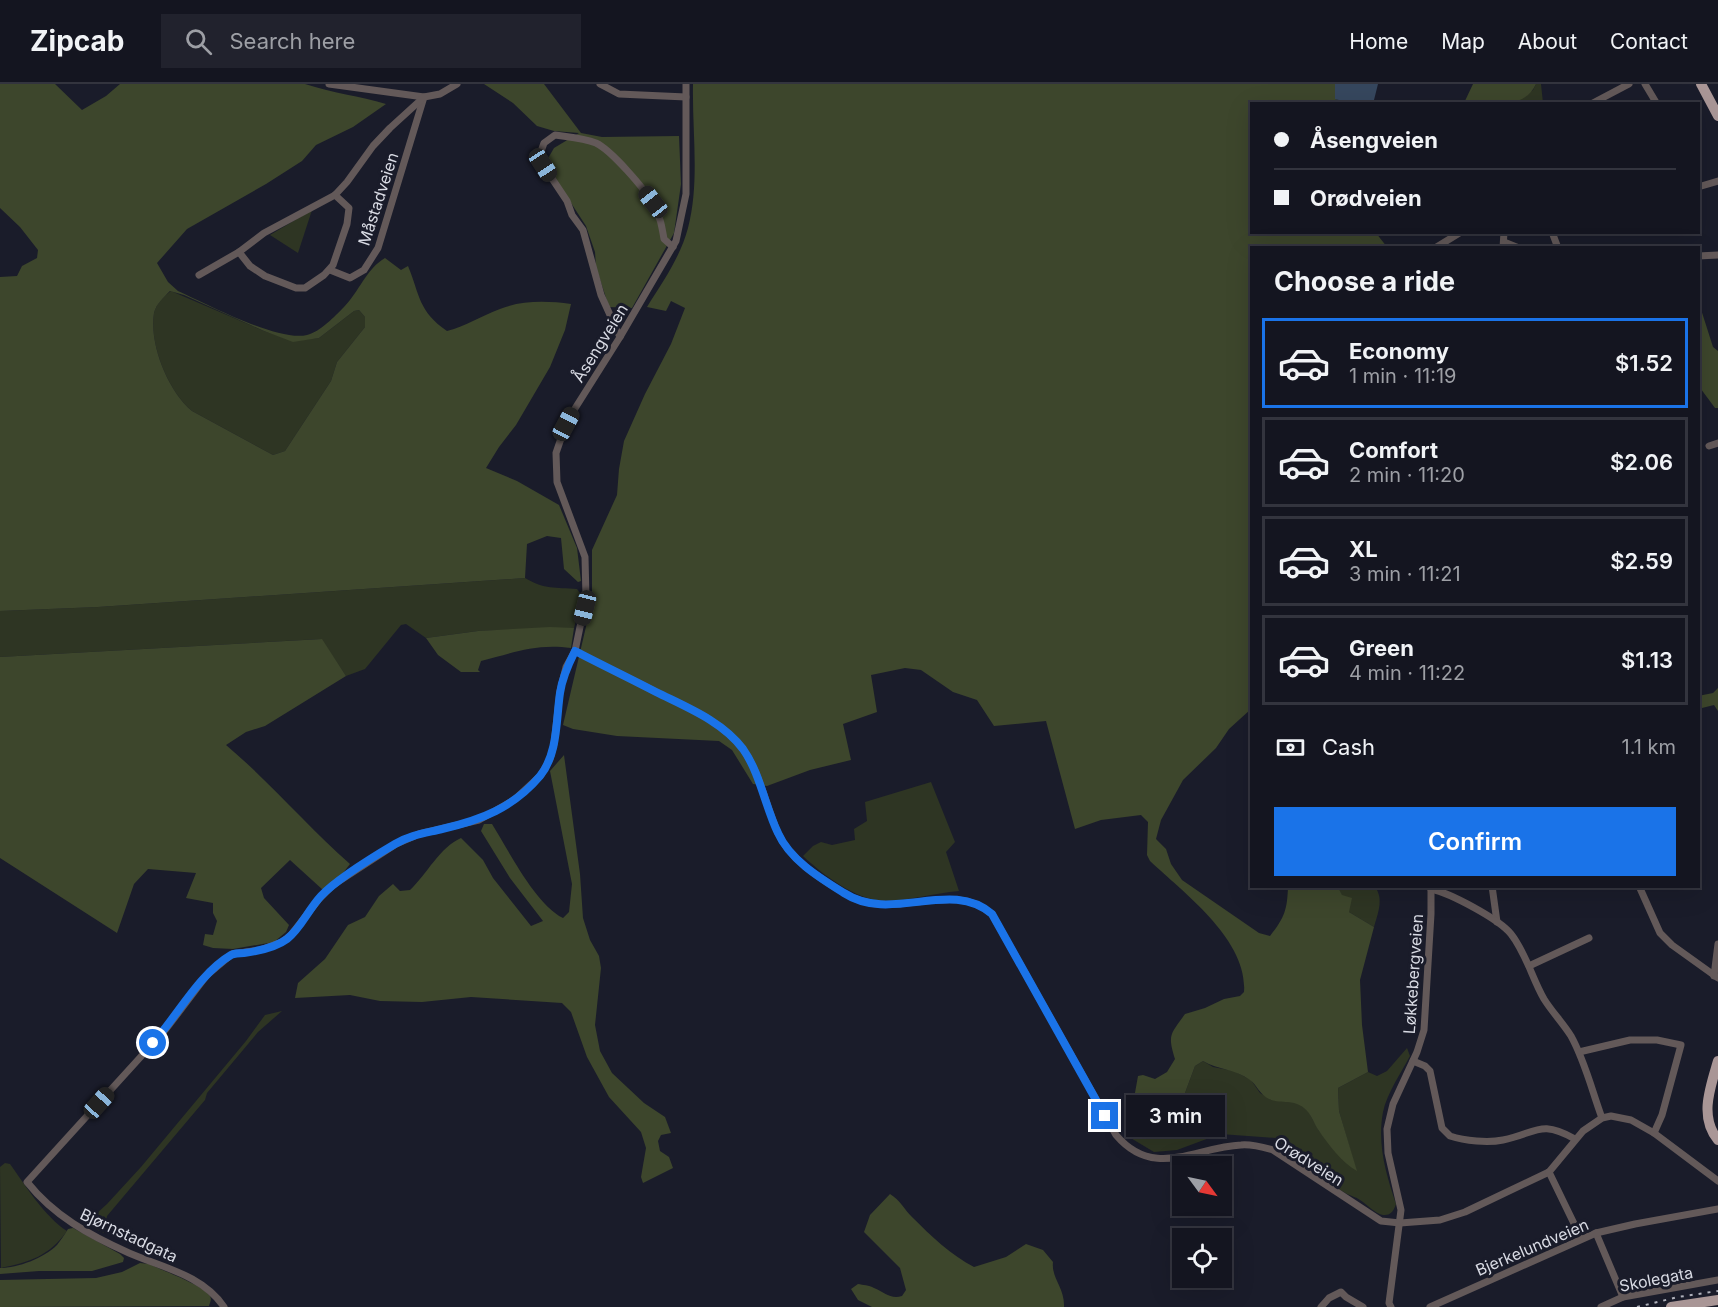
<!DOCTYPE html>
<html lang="en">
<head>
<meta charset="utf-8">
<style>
  :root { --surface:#141520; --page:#21222d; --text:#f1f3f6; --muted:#9d9fa5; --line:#33343e; --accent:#1a73e8 }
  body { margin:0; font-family:Inter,sans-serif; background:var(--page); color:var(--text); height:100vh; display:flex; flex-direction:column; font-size:22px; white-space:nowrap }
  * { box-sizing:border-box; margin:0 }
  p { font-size:20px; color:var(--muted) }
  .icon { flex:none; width:33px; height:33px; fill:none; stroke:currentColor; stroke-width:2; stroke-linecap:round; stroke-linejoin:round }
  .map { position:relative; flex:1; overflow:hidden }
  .sheet { position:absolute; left:1250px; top:162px; width:450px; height:642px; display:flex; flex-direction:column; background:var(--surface); border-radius:0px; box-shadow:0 6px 24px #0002,0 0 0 2px var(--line) }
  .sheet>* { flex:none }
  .banner { position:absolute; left:1250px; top:18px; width:450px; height:132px; border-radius:0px; box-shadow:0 6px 24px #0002,0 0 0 2px var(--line); display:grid; align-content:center; height:132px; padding:0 24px; background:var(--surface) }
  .needle { width:39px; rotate:123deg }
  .buttons { position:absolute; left:1172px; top:1072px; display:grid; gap:12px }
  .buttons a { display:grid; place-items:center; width:60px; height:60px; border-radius:0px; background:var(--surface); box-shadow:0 6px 24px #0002,0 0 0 2px var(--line); font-size:30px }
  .end { position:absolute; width:27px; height:27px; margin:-14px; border:8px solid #1a73e8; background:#fff; box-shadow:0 0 0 3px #fff }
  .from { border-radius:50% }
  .bubble { position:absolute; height:42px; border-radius:0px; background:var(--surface); box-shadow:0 6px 24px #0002,0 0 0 2px var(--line); font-size:20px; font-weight:600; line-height:42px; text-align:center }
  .car { position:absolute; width:18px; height:36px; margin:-18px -9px; border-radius:8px; box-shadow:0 0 4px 2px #0007; background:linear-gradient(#222 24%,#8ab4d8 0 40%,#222 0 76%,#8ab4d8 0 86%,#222 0) }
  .banner b { display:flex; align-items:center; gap:21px; height:57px; font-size:22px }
  .banner b+b { border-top:2px solid var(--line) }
  .banner i { width:15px; height:15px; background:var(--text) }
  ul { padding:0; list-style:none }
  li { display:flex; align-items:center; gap:18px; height:90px; margin:0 12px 9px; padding:0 12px; border:3px solid var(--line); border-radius:0px }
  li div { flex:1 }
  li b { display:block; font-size:22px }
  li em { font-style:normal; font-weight:600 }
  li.selected { border-color:var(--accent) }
  li>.icon { width:54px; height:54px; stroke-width:1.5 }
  h2 { padding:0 24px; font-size:27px; line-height:72px }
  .pay { display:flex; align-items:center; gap:15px; height:66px; padding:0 24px; font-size:22px }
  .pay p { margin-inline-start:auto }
  .button { display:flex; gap:12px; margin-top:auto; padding:12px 24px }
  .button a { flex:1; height:69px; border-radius:0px; background:var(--accent); color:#fff; font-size:24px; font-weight:600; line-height:69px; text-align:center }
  header { display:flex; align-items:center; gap:36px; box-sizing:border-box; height:84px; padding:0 30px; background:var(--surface); border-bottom:2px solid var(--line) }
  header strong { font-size:28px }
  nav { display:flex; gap:33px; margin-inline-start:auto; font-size:21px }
  .search { width:420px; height:54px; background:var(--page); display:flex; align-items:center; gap:15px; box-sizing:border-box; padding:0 21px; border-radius:0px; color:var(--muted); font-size:22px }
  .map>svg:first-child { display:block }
  .green { fill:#2e3523 }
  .forest { fill:#3d462c; fill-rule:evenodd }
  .water { fill:#36475e }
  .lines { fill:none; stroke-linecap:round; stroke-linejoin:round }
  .street { stroke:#635959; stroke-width:7 }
  .primary { stroke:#a99696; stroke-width:10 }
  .rail { stroke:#afb1bb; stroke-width:2; stroke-dasharray:3 6; stroke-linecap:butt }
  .route { stroke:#1a73e8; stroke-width:8 }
  .labels { text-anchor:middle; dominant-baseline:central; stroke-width:6; stroke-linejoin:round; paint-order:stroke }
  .street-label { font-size:16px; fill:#d9dbe4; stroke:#1a1c2a }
</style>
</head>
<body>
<header>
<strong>Zipcab</strong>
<div class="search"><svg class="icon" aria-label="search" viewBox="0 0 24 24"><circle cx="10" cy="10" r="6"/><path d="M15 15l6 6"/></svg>Search here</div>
<nav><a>Home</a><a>Map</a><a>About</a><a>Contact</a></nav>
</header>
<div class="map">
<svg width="1718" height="1223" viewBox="0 0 1718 1223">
  <rect width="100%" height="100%" fill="#1a1c2a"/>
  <!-- green -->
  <g class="green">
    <path d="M1536,0h5l2,19 -32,1 22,-14z"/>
    <path d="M312,126l-14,43 -28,-18z"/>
    <path d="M171,207l93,40 29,10 26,-3 35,-27 5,-1 6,7v10l-28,35 -6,19 -46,70 -12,4 -81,-44c-24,-20 -43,-67 -38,-98 2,-9 10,-17 17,-22z"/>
    <path d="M525,494c20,12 30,9 52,11l3,4v13l-6,22 -96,3 -52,7 -20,-14 -5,1 -36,44 -19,7 -25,-37 -321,18v-46l98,-4z"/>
    <path d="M931,698l24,60 -9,10 13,39c-25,2 -50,10 -75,10 -28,-1 -61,-26 -81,-45l10,-10 8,-4 11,3 23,-5 -1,-11 13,-8 -2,-19z"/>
    <path d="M1338,803h37c9,12 3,26 -1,40l-25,-15z"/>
    <path d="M282,927l-24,21 -51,61 -2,7 -98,116 -3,17 -19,-9 22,-20 34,-37 105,-126 19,-26z"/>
    <path d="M1407,964l3,8c-9,17 -23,37 -27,56 -6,32 3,62 13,92 -2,6 -5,12 -13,11 -8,-1 -16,-11 -23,-15 -4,-3 -9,-4 -13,-6 -26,-15 -50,-35 -71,-56l-56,-4 -43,16 -23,2 -25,-15 -3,-6 53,-22 16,-43 8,-5 10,6 21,4 17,9 9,13 10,6 28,4 9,6 12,22 37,39 -17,-59 -1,-23 30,-16 9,4 10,-5z"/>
    <path d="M5,1079l5,1c15,21 35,53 57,67 -18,25 -37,31 -66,37l-1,-101z"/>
  </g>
  <!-- forest -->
  <g class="forest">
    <path d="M0,0h55l27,26 24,-14 14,-12h185c27,9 55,12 81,20l-33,23 -37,18 -14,16 -36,23 -79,45 -30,34 11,19 10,9c29,13 100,51 129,44 13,-3 28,-19 37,-28 15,-15 22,-38 41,-49l16,12 7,-4c12,29 10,45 39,65 19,-5 34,-15 53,-22 22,-9 48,-8 71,-5l-6,26 -15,37 -34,58 -17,22 -13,21 31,13 42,24 18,43 4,33 -3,1 -14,-13 -3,-31 -14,-2 -20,8 -2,34 -427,29 -98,4v-334l17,-1 5,-10 15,-8 1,-8 -18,-23 -20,-19zM170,207l14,4 80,36 29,11 26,-4 35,-27 5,-1 6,7v10l-28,35 -6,19 -46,70 -12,4 -81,-44c-24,-20 -43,-67 -38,-98 2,-9 10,-16 16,-22z"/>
    <path d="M484,0h60l37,49 21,4 77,-1 2,48 -7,49 -42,75 -23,-1 -13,-40 -1,-15 -9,-26 -37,-57 -2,-9 7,-12 25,-15 -25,-2 -17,-5 -24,-23z"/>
    <path d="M693,0h642v15l15,4 -99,1v128l125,1 11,14 -136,1v461l-22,20 -13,19 -33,32 -22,40 -5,19 10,10 5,15 11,16 77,53 11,3c15,-19 17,-26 18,-49h50l4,8 10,3 -3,14 25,15 -14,53 2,45 6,47 -30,16 1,23 18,60c-15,-8 -28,-26 -38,-40 -5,-7 -8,-18 -15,-23 -10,-9 -23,-4 -35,-9 -9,-4 -12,-14 -19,-19 -14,-11 -32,-10 -47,-19l-8,5 -16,43 -36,15 -10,-3v-17l5,-28 5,-1 12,4 12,-7 8,-13c-8,-25 -4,-25 10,-45l20,-6 19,-9 16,-3 4,-4c4,-52 -60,-99 -94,-131l-3,-6 1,-33 -7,-7 -40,5 -26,9 -29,-108 -52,5 -17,-26 -24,-8 -32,-22 -16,-2 -34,7 6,37 -34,12 8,36 -41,10 -43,16 -14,-2 -21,-34 -13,-9 -102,-5 -44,-7 -10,-4 29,-124v-51l25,-55 2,-26 5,-28 21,-47 26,-50 14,-36 -14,-7 -5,10 -19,-4c16,-26 33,-49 41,-79 12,-46 4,-96 5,-144z"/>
    <path d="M1473,0h63c-11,26 -49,20 -72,19z"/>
    <path d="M1698,216l15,47 5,4v57h-3l-17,-23z"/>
    <path d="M550,543l24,1 -3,20c-35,-5 -58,5 -90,13l-3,9 2,2h-19l-23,-17 -12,-17 52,-7z"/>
    <path d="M322,555l24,37 -81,50 -19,6 -20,13c44,37 81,81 124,119l-7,9 -20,17 -33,-30 -29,28 3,10 25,27 -3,7 -12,10 -41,7 -20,-1 -10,-3 2,-11 8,1 4,-14 -4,-8v-10l-27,-5 10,-25 -48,-4 -14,15 -17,49 -117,-75v-201z"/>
    <path d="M1718,604v23l-4,-6 -16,4v-13l15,-3z"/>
    <path d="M564,671l16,119 3,44 7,22 9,16 2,12 -6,57 5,26 12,22 32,30 21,14 6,16 -10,2 -3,6 2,10 9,6 4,11 -30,15 -2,-6 5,-29 -5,-16 -32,-35 -22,-40 -16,-45 -9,-9 -91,-6 -49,5 -42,-1 -30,-6 -55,3 3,-15 27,-24 23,-34 17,-8 14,-21 14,-12 7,7 10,-1c17,-16 30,-43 51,-52l22,22 10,18 38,48 12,-5 -33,-43 -29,-47 3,-7h8c17,27 43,80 71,94l6,-6 3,-28 -22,-113z"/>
    <path d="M890,1110c10,6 14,15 22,23 19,19 39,38 62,50l32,-10 20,-13 17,6 10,12c-2,16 12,26 11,45h-192l-14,-7 -7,-11 7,-5c5,1 11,1 16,4 10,4 17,12 28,8l4,-6 -6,-22 -36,-36 6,-17z"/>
    <path d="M73,1144l47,26 4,4 -1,4 -31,9h-53l-39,3v-6c18,0 44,-10 57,-23 4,-5 8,-11 11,-16z"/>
    <path d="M140,1179l9,1c12,6 54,21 61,32 2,4 0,6 -1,10l-209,1v-27l96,-2 26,-6z"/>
  </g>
  <!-- water -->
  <path class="water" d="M1335,0h43l-5,20 -23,-1 -15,-4z"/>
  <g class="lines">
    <!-- street -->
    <g class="street">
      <path d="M329,0l95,13 -46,151 -14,22 -14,8 -20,-8"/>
      <path d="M600,0l19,10 67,3"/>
      <path d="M1645,0l12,20"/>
      <path d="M1591,20l38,-20"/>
      <path d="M1698,103l20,-6"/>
      <path d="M1552,148l6,16"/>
      <path d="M1504,158l15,6"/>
      <path d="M1435,164l26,-16"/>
      <path d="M1503,164l1,-16"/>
      <path d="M239,168l11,14 15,10 31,12h9l19,-13 9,-10 14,-41 2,-16 -14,-13"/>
      <path d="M1698,172l20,-1"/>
      <path d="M199,191l40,-23 25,-19 71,-38 12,-13 26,-36 17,-18 34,-31 16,-3 17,-10"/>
      <path d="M620,253l-19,-42 -18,-65 -11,-15 -5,-14 -24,-36 -4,-8 5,-14 11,-8c13,2 28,3 41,8 15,7 49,46 57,61 7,11 9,23 11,35l9,8"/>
      <path d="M1709,362l9,-3"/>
      <path d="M575,567c27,14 54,27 81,41 30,15 66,29 87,57 17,24 23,57 35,84 12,27 42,45 66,60 49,31 107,-15 148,21l124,221c38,45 79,12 125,10 11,-1 21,2 32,5l108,71 19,2 40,-3 25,-8 84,-40 34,-41 19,-13 9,-2 20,4 23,13 64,48"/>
      <path d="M1492,802l5,36"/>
      <path d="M1639,802l21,47 12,12 46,33"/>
      <path d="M1431,805c19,4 68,30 80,45 15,19 21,44 33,65 8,13 19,24 27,37 14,25 21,55 31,82"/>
      <path d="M1529,882l60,-28"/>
      <path d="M1714,892l4,-32"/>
      <path d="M1579,968l51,-12h27l24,5 -19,70 -8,18"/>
      <path d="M1413,977l12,5 5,5 12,57 8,8c15,5 38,7 53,4 34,-7 37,-21 72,-1"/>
      <path d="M1549,1088l32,66"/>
      <path d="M1596,1149l27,64"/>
      <path d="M224,1223c-21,-32 -63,-40 -95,-54 -40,-18 -75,-37 -102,-71l139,-153 41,-54 25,-21 28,-4 22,-8 9,-7 28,-36 14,-14 63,-41 23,-10 60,-14 35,-20 27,-25 9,-16 4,-15 6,-53 6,-24 9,-16 11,-53 -1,-41 -28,-75 -1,-29 10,-29 8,-14 46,-73 56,-96 10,-47v-110"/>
      <path d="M1321,1223l8,-9 12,-6 5,5 17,10"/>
      <path d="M1391,1223l-2,-4 12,-93 -13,-57 -1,-24 6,-25 24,-52 7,-22 7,-116v-28"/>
      <path d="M1430,1223l166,-74 39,-9 83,-15"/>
      <path d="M1601,1223l22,-10 95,-17"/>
    </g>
    <!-- primary -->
    <g class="primary">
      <path d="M1701,0l17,32"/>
      <path d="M1718,977c-8,27 -19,56 0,79"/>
      <path d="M1671,1223l47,-7"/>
    </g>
    <!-- rail -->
    <path class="rail" d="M1637,1223l41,-10 40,-6"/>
  </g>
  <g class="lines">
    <!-- route -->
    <path class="route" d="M153,959c24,-27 47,-70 78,-88 4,-2 9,-2 13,-2 15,-2 31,-5 43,-14 14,-11 21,-29 34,-43 17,-18 52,-39 74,-52 15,-9 31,-11 47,-15 39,-9 71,-21 98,-53 18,-22 16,-56 20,-83 2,-15 8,-28 15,-42 27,14 54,27 81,41 30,15 66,29 87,57 17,24 22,57 35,84 12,27 42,45 66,60 48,31 106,-15 148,21l113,202"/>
  </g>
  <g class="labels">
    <!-- street labels -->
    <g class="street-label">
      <text transform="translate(378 115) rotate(-72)">Måstadveien</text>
      <text transform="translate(600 259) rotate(-58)">Åsengveien</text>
      <text transform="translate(1413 890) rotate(-86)">Løkkebergveien</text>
      <text transform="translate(1309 1077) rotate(32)">Orødveien</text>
      <text transform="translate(129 1151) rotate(25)">Bjørnstadgata</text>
      <text transform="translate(1532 1163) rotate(-23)">Bjerkelundveien</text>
      <text transform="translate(1656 1195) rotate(-11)">Skolegata</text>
    </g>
  </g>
</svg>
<div class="buttons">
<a><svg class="needle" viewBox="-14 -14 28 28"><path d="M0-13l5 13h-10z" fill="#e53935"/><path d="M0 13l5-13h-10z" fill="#9d9fa5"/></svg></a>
<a><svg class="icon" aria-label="locate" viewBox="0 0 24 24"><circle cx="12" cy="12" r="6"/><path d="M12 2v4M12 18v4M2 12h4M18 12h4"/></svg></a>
</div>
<i class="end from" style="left:153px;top:959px"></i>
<i class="end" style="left:1105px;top:1032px"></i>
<div class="bubble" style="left:1126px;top:1011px;width:99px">3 min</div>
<i class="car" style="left:543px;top:81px;rotate:147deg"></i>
<i class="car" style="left:653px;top:118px;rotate:322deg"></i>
<i class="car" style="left:566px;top:340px;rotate:28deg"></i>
<i class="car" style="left:585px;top:524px;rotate:194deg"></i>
<i class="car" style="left:99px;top:1019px;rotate:42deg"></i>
<div class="banner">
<b><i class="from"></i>Åsengveien</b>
<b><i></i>Orødveien</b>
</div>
<section class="sheet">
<h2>Choose a ride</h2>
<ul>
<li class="selected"><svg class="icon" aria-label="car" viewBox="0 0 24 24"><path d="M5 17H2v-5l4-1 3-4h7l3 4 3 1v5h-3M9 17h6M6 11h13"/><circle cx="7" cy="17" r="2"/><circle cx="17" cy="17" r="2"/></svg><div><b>Economy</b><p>1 min · 11:19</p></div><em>$1.52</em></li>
<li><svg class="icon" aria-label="car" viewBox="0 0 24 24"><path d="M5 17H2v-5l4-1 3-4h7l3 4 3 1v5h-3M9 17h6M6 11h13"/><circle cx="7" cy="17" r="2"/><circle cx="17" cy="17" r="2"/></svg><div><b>Comfort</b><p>2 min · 11:20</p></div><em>$2.06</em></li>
<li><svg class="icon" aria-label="car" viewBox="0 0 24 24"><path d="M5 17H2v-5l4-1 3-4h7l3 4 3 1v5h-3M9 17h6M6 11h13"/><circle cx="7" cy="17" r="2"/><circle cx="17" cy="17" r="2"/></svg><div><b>XL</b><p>3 min · 11:21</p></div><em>$2.59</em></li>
<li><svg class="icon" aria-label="car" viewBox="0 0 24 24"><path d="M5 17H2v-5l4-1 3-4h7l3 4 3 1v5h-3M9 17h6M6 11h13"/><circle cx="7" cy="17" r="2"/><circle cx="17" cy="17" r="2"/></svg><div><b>Green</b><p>4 min · 11:22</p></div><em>$1.13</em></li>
</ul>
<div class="pay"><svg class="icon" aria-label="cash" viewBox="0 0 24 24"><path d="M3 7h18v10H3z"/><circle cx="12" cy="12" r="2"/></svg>Cash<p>1.1 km</p></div>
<div class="button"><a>Confirm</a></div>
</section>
</div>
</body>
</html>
